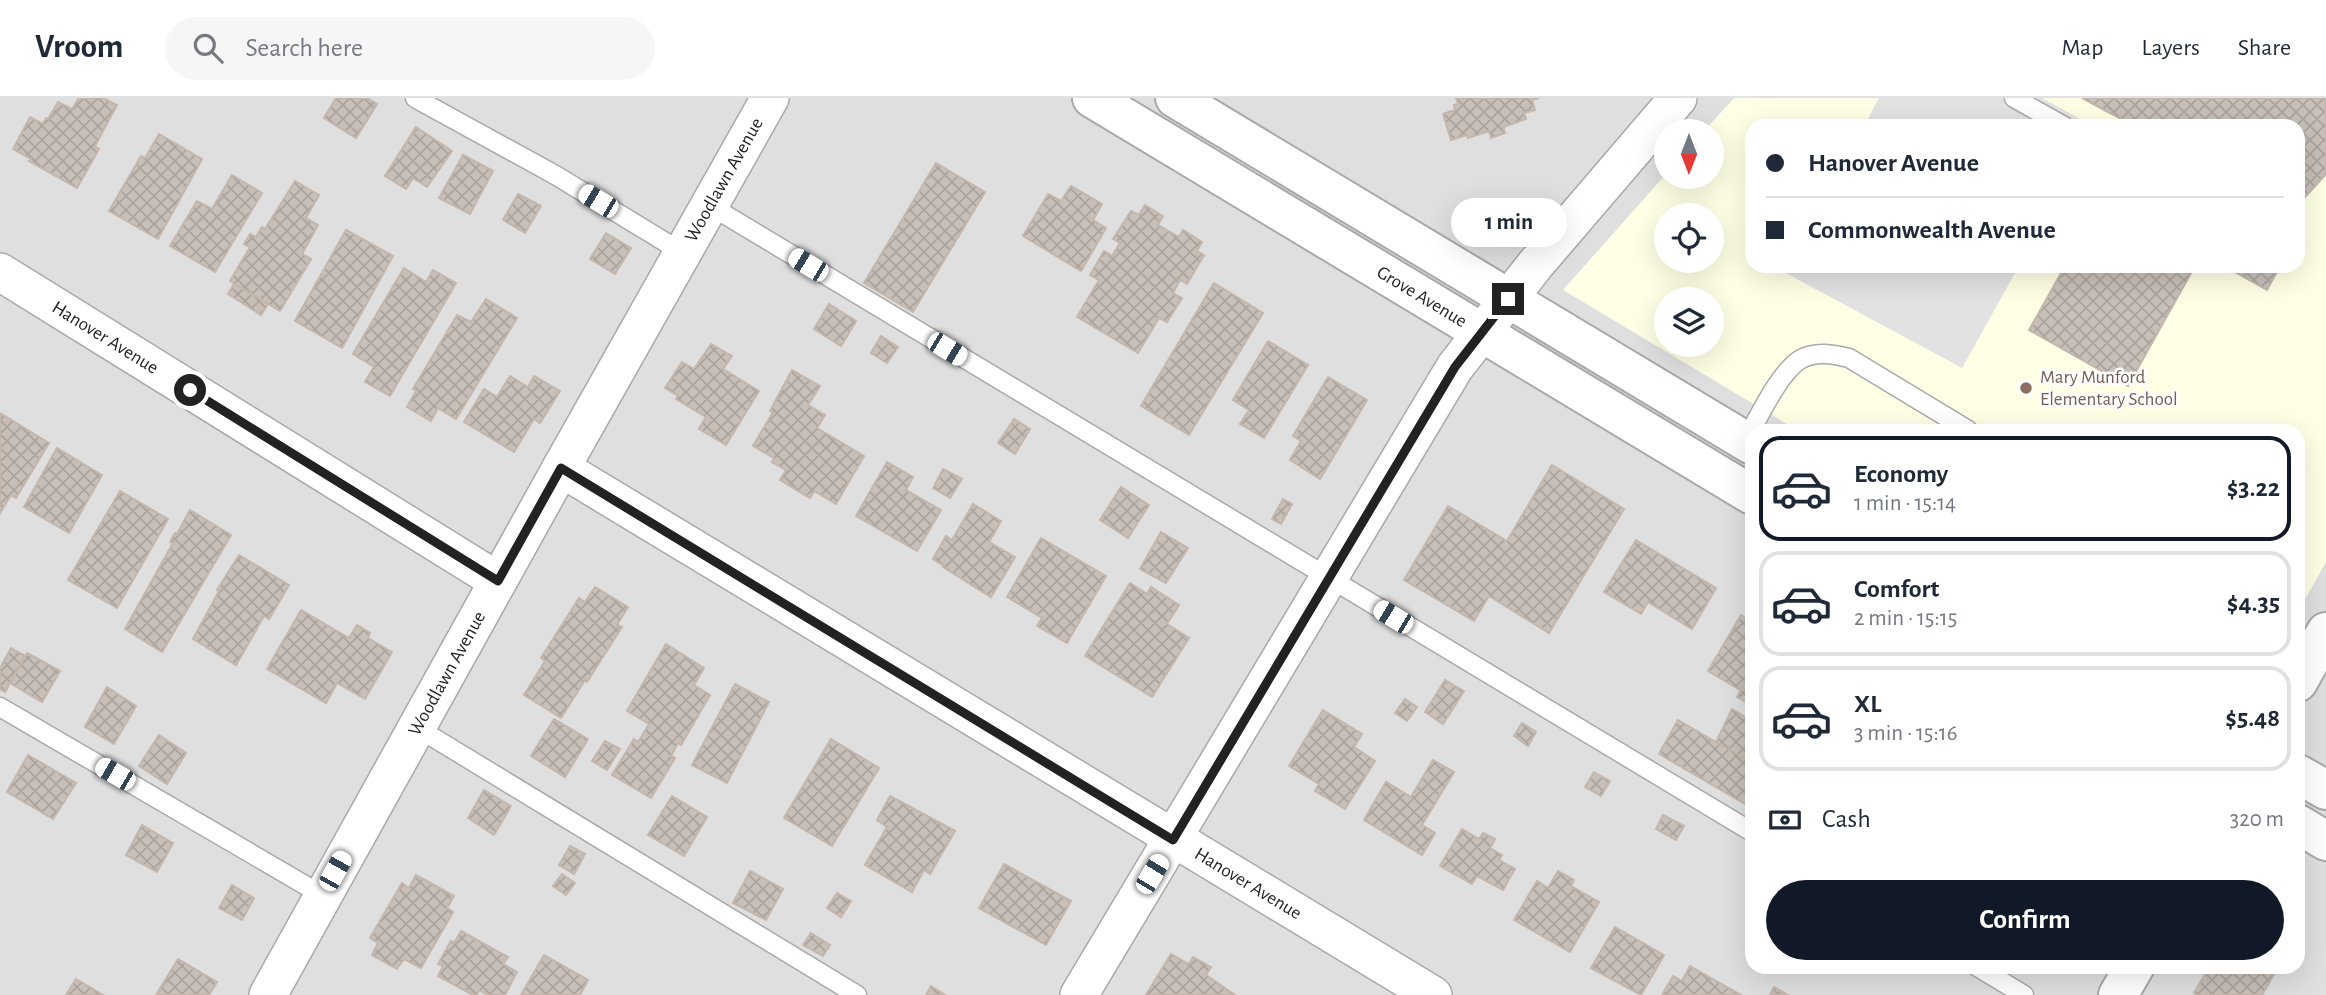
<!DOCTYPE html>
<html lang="en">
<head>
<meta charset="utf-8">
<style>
  :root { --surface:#fff; --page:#f6f6f7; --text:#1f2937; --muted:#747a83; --line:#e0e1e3; --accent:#111827 }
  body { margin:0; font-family:"Alegreya Sans",sans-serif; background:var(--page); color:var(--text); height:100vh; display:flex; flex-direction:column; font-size:26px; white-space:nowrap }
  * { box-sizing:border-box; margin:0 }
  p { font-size:23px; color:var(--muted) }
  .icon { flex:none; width:38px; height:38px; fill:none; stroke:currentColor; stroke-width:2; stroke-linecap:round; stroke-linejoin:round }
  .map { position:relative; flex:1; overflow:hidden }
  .panel { position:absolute; left:1745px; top:326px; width:560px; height:550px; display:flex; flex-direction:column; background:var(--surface); border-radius:21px; box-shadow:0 7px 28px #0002 }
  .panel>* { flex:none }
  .guide { position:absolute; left:1745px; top:21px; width:560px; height:154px; border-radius:21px; box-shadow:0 7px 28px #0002; display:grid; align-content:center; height:154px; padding:0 21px; background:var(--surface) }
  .needle { width:46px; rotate:180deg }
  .controls { position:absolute; left:1654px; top:21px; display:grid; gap:14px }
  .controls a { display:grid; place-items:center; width:70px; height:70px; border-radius:50%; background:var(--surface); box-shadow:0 7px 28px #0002; font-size:35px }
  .end { position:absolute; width:32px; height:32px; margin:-16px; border:9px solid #222; background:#fff; box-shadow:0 0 0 4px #fff }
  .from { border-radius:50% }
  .bubble { position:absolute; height:49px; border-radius:24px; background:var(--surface); box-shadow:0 7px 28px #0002; font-size:23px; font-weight:700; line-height:49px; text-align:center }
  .car { position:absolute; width:21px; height:42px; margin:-21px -10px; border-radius:9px; box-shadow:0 0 5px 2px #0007; background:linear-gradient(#fff 24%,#345 0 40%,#fff 0 76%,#345 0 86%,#fff 0) }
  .guide b { display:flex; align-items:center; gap:24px; height:66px; font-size:26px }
  .guide b+b { border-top:2px solid var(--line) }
  .guide i { width:18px; height:18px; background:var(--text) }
  ul { padding:12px 0 0; list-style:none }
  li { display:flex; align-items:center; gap:21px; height:105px; margin:0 14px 10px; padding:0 7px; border:4px solid var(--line); border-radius:21px }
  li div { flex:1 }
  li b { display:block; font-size:26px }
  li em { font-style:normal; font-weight:700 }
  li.on { border-color:var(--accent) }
  li>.icon { width:63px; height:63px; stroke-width:1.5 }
  .pay { display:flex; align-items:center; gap:18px; height:77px; padding:0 21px; font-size:26px }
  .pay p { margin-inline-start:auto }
  .cta { display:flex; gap:14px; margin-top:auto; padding:14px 21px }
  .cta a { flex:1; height:80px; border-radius:42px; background:var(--accent); color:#fff; font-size:28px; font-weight:700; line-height:80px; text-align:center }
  header { display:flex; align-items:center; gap:42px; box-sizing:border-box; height:98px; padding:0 35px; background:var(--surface); border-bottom:2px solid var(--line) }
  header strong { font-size:33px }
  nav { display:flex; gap:38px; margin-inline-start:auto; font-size:24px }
  .search { width:490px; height:63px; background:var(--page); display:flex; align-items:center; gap:18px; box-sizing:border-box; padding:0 24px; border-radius:38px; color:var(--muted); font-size:26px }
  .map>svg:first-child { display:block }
  .residential { fill:#e0dfdf; fill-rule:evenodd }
  .education { fill:#ffffe5; fill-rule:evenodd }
  .parking { fill:#e2e2e2 }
  .building { fill:url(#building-cross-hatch); stroke:#c4b6ab; stroke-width:2 }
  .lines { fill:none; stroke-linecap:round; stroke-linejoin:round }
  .service-casing { stroke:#a9a9a9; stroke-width:21 }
  .minor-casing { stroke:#a9a9a9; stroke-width:40 }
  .tertiary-casing { stroke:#a9a9a9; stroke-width:42 }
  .service { stroke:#fff; stroke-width:18 }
  .minor { stroke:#fff; stroke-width:37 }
  .tertiary { stroke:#fff; stroke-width:38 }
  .route { stroke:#222; stroke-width:9 }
  .education-dot { fill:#8d6e63; stroke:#fff; stroke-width:2.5 }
  .labels { text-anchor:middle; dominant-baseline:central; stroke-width:5; stroke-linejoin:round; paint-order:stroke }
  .street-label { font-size:19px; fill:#222; stroke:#fff }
  .education-label { font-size:19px; fill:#785e54; stroke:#fff; text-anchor:start }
</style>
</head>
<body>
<header>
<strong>Vroom</strong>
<div class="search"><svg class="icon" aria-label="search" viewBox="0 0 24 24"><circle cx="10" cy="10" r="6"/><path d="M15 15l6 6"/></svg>Search here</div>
<nav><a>Map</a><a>Layers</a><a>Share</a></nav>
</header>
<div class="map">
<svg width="2326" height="897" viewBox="0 0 2326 897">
  <defs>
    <pattern id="building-cross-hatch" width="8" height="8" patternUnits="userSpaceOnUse" patternTransform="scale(1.75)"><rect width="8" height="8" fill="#c7bfb8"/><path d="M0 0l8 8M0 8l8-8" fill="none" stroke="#aba49e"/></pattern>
  </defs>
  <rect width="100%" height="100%" fill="#f2efe9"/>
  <!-- residential -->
  <path class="residential" d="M0,0h2326v897h-2326zM1752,28h546v140h-546zM1666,33h46v46h-46zM1666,117h46v46h-46zM1666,201h46v46h-46zM1752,332h546v536h-546z"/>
  <!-- education -->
  <path class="education" d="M1734,0h592v464l-28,50v-182h-501l-234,-140 103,-116v3h46v-46h-8zM1752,28h546v140h-546zM1666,117h46v46h-46zM1666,201h46v46h-46z"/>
  <!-- parking -->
  <g class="parking">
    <path d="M1879,0h163l51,28h-229z"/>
    <path d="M1787,168h232l-57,102 -178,-96z"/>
  </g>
  <!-- building -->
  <g class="building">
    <path d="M79,0h24l14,7 -22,41 4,3 -22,39 -48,-27 2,-2 -18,-10 17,-32 13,7 3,-6 2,1 10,-17 14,7z"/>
    <path d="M336,0h31l10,6 -21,34 -32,-20z"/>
    <path d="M1456,0h83l-7,2 3,10 -11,3 2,6 -23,8 2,6 -14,5 -2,-7 -21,7 -1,-3 -16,5 -8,-26 12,-4 -1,-5 4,-1z"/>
    <path d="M2082,0h244v76l-28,31v-79h-164z"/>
    <path d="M416,29l36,24 -25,36 -14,-9 -7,11 -21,-13z"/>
    <path d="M159,36l43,25 -44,80 -49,-28 32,-55 4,2z"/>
    <path d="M463,57l30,16 -23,43 -31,-16z"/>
    <path d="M936,65l49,29 -72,120 -49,-29z"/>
    <path d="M232,77l30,18 -47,79 -45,-26 27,-45 15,8z"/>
    <path d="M295,83l24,14 -13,23 12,7 -16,29 9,5 -31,52 -50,-30 20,-34 -6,-3 6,-10 6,3 6,-10 3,2z"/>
    <path d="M1071,88l31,18 -9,16 13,8 -25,43 -58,-35 25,-42 13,7z"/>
    <path d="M518,96l23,12 -16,27 -22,-13z"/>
    <path d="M1145,107l18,11 -5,9 21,12 4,-7 19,12 -5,9 7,4 -17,29 -7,-4 -7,13 9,5 -15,24 -8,-4 -21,35 -61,-36 22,-37 -9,-5 14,-24 8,5 8,-13 -7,-4 18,-28 8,4z"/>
    <path d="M346,132l47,26 -51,92 -47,-27z"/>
    <path d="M606,135l25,15 -16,26 -25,-15z"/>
    <path d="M2065,168h130l-67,120 -99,-56z"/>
    <path d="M2224,168h56l-13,24z"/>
    <path d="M404,170l22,14 7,-12 23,13 -66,113 -25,-14 9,-15 -21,-13z"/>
    <path d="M1214,185l49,30 -74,122 -48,-29z"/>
    <path d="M234,186l34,20 -7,11 -33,-21z"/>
    <path d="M486,201l31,19 -61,101 -18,-11 -7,13 -24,-14 9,-16 -3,-2 44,-74 14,7z"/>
    <path d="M829,206l27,17 -15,25 -27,-17z"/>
    <path d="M881,238l17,11 -11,16 -16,-10z"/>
    <path d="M1268,243l40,24 -44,73 -24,-14 9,-14 -16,-10z"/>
    <path d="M711,246l21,12 -9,13 36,22 -33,54 -27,-16 7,-12 -30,-18 2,-3 -13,-8 17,-26 12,7z"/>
    <path d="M792,272l28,16 -12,19 17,10 -8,13 47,28 -28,48 -22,-13 -4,7 -30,-18 6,-10 -14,-8 2,-4 -21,-12 20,-34 -3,-1z"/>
    <path d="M510,278l18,11 6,-11 26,15 -20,32 -6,-4 -20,33 -50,-30 20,-33 13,8z"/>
    <path d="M1328,279l39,23 -47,79 -30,-19 11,-19 -8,-5z"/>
    <path d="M0,315l49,30 -33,55 -5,-3 -11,18z"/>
    <path d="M1014,321l16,10 -15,25 -17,-11z"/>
    <path d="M57,350l45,27 -33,58 -45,-26z"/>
    <path d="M887,364l26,15 -7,13 35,20 -24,41 -61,-35z"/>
    <path d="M1552,367l72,44 -75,124 -60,-37 -15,25 -70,-41 44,-74 59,35z"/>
    <path d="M943,371l19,10 -12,19 -17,-10z"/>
    <path d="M1121,389l28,18 -21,33 -28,-18z"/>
    <path d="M120,393l48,28 -51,89 -49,-28z"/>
    <path d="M1283,401l9,5 -11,20 -9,-5z"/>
    <path d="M973,406l28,17 -12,21 26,15 -24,40 -48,-30 1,-1 -11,-7 13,-23 6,4z"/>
    <path d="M190,412l41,25 -69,117 -37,-23 48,-86 -3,-1 5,-9 2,1z"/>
    <path d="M1161,434l27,16 -22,35 -26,-14z"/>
    <path d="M1041,440l65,38 -39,67 -30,-17 5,-8 -35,-21z"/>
    <path d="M1636,442l80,48 -24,41 -44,-27 -7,12 -37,-22z"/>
    <path d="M239,457l50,30 -20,34 -5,-3 -28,49 -43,-26 26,-48 -2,-1z"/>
    <path d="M1130,485l17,11 4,-7 28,18 -12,19 22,14 -37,59 -67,-41z"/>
    <path d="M595,489l33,20 -11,18 5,2 -35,55 -2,-2 -24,38 -37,-23 21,-34 -4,-3 38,-60 6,4z"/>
    <path d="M301,512l48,28 8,-13 13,8 -2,5 24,14 -27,47 -28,-16 -11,20 -59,-34z"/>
    <path d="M1741,517l11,6v50l-12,19 -32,-19z"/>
    <path d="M666,546l38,24 -10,17 16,10 -29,50 -3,-2 -7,13 4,2 -24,40 -39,-23 22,-36 4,3 11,-18 -22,-13z"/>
    <path d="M11,550l14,8 -20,36 -5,-3v-21z"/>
    <path d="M27,555l33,18 -18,31 -32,-19z"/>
    <path d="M1752,573v35l-15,-9z"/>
    <path d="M1445,582l19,11 -21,33 -18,-12z"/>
    <path d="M735,586l34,18 -42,81 -35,-18z"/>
    <path d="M107,589l29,19 -22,38 -29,-17z"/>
    <path d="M1405,601l12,8 -10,14 -12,-8z"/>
    <path d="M1732,611l20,12v19l-9,18 -27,-16z"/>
    <path d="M1323,612l39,24 -8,13 21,14 -30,48 -30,-18 4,-7 -30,-18z"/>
    <path d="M554,621l34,20 -23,38 -34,-21z"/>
    <path d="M1678,622l74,43v45l-93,-54z"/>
    <path d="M1522,625l14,9 -8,14 -14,-10z"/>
    <path d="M159,637l27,18 -19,31 -28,-18z"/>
    <path d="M831,641l48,29 -47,78 -48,-28z"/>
    <path d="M605,643l15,8 -13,21 -15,-9z"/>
    <path d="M28,657l48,28 -23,36 -46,-27z"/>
    <path d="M1433,662l21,12 -32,53 13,8 -13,22 -58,-35 22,-38 25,15z"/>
    <path d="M1594,674l16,9 -9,15 -16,-9z"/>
    <path d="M484,692l27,16 -17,29 -26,-17z"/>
    <path d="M672,698l35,21 -23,39 -36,-21z"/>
    <path d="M890,698l65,35 -25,43 -6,-4 -12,22 -47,-27 22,-38 -10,-7z"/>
    <path d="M1663,717l21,11 -8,14 -20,-11z"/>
    <path d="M142,727l31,18 -16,29 -31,-17z"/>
    <path d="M1462,731l17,10 4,-6 12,6 -5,9 12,7 -3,5 16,9 -12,21 -26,-14 -5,8 -32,-18z"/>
    <path d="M570,748l15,8 -11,20 -15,-9z"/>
    <path d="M1004,766l67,37 -25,44 -67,-37z"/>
    <path d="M750,773l33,18 -17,31 -33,-17z"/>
    <path d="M1558,773l16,9 -3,6 28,16 -29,50 -56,-32 23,-39 11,7z"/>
    <path d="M562,776l13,9 -9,12 -13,-9z"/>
    <path d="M416,777l38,21 -7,12 6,4 -32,56 -17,-9 -7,10 -25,-14 6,-12 -8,-5 32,-55 7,5z"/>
    <path d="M232,787l22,13 -12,22 -23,-12z"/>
    <path d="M837,795l14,8 -10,16 -14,-9z"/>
    <path d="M1615,829l49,28 -23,40 -50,-27z"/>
    <path d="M461,833l47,26 -5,7 14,8 -12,23h-17l-9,-5 -2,5h-4l-35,-19 5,-10 -5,-2 13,-23 3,2z"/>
    <path d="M811,835l19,12 -7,11 -20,-11z"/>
    <path d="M1171,856l18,10 4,-7 18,10 -5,8 29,20h-89z"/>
    <path d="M544,857l44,25 -8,15h-59z"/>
    <path d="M178,861l39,23 -8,13h-53z"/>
    <path d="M1690,868l51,29h-79l11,-19 9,5z"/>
    <path d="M2210,868h69l-17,29h-65l-3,-2z"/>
    <path d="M76,881l27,16h-37z"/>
    <path d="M931,888l14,9h-19z"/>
    <path d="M1774,889l14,8h-18z"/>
  </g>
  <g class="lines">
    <defs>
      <g id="service">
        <path d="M415,0l142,78 126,77"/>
        <path d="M2014,0l50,28"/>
        <path d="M709,107l1043,627"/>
        <path d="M1745,343c13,-22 34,-69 56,-82 15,-8 32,-5 48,-1l119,72"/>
        <path d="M0,609l322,188"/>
        <path d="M416,629l441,268"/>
        <path d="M1976,868l48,29"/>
      </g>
      <g id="minor">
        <path id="s1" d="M0,174l498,309"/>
        <path id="s2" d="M561,370l872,527"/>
        <path id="s3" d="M268,897l293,-527 209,-370"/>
        <path d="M1079,897l376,-628 80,-102 143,-167"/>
      </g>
      <g id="tertiary">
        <path id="s4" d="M1092,0l660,397"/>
        <path d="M1175,0l577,347"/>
        <path d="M2298,584l28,-50"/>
        <path d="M2298,676l28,16"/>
        <path d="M2298,726l28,17"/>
        <path d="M2118,897l17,-29"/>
      </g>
    </defs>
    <!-- service casing -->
    <use href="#service" class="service-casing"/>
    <!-- minor casing -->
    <use href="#minor" class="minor-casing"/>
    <!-- tertiary casing -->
    <use href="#tertiary" class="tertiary-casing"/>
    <!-- service -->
    <use href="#service" class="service"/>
    <!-- minor -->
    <use href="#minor" class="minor"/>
    <!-- tertiary -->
    <use href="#tertiary" class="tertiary"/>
  </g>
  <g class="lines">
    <!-- route -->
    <path class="route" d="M190,292l308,191 63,-113 612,372 282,-473 53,-68"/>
  </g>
  <!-- markers -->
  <circle class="education-dot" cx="2026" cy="290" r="7"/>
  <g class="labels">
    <!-- street labels -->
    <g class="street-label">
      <text stroke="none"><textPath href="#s3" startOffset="934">Woodlawn Avenue</textPath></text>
      <text stroke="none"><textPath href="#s4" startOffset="385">Grove Avenue</textPath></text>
      <text stroke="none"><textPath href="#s1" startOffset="124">Hanover Avenue</textPath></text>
      <text stroke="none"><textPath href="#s3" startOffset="368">Woodlawn Avenue</textPath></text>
      <text stroke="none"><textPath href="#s2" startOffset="803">Hanover Avenue</textPath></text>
    </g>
    <!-- education labels -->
    <g class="education-label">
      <text x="2040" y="279">Mary Munford<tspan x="2040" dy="22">Elementary School</tspan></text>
    </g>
  </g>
</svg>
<div class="controls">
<a><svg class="needle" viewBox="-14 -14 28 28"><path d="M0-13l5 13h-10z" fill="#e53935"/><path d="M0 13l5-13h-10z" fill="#747a83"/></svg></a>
<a><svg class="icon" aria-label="locate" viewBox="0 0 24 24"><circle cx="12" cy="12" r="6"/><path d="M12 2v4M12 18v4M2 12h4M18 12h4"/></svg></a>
<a><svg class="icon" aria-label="layers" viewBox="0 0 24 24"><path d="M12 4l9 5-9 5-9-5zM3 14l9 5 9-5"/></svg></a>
</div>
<i class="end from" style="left:190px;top:292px"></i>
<i class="end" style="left:1508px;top:201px"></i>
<div class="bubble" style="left:1451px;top:100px;width:116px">1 min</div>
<i class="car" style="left:598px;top:103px;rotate:301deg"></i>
<i class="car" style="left:808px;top:167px;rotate:301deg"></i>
<i class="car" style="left:947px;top:251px;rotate:121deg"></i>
<i class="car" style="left:1393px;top:519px;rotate:301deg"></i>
<i class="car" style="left:115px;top:676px;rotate:300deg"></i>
<i class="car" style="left:335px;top:773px;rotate:29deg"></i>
<i class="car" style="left:1152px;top:776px;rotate:31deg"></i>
<div class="guide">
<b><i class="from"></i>Hanover Avenue</b>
<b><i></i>Commonwealth Avenue</b>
</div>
<section class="panel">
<ul>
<li class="on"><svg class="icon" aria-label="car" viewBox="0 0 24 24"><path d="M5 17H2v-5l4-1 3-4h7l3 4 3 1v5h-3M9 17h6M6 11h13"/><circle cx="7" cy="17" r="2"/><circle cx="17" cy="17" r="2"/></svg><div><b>Economy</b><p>1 min · 15:14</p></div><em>$3.22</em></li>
<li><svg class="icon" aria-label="car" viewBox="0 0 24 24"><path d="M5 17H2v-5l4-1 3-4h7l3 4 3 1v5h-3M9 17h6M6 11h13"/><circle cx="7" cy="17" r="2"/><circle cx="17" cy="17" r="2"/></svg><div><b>Comfort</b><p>2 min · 15:15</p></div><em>$4.35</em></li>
<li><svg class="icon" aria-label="car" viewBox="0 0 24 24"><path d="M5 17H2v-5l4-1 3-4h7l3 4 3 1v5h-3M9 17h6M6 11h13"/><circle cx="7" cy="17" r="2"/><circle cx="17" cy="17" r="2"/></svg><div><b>XL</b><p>3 min · 15:16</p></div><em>$5.48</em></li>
</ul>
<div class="pay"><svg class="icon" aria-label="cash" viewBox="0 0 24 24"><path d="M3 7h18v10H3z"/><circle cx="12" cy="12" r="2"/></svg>Cash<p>320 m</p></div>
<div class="cta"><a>Confirm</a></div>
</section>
</div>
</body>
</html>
